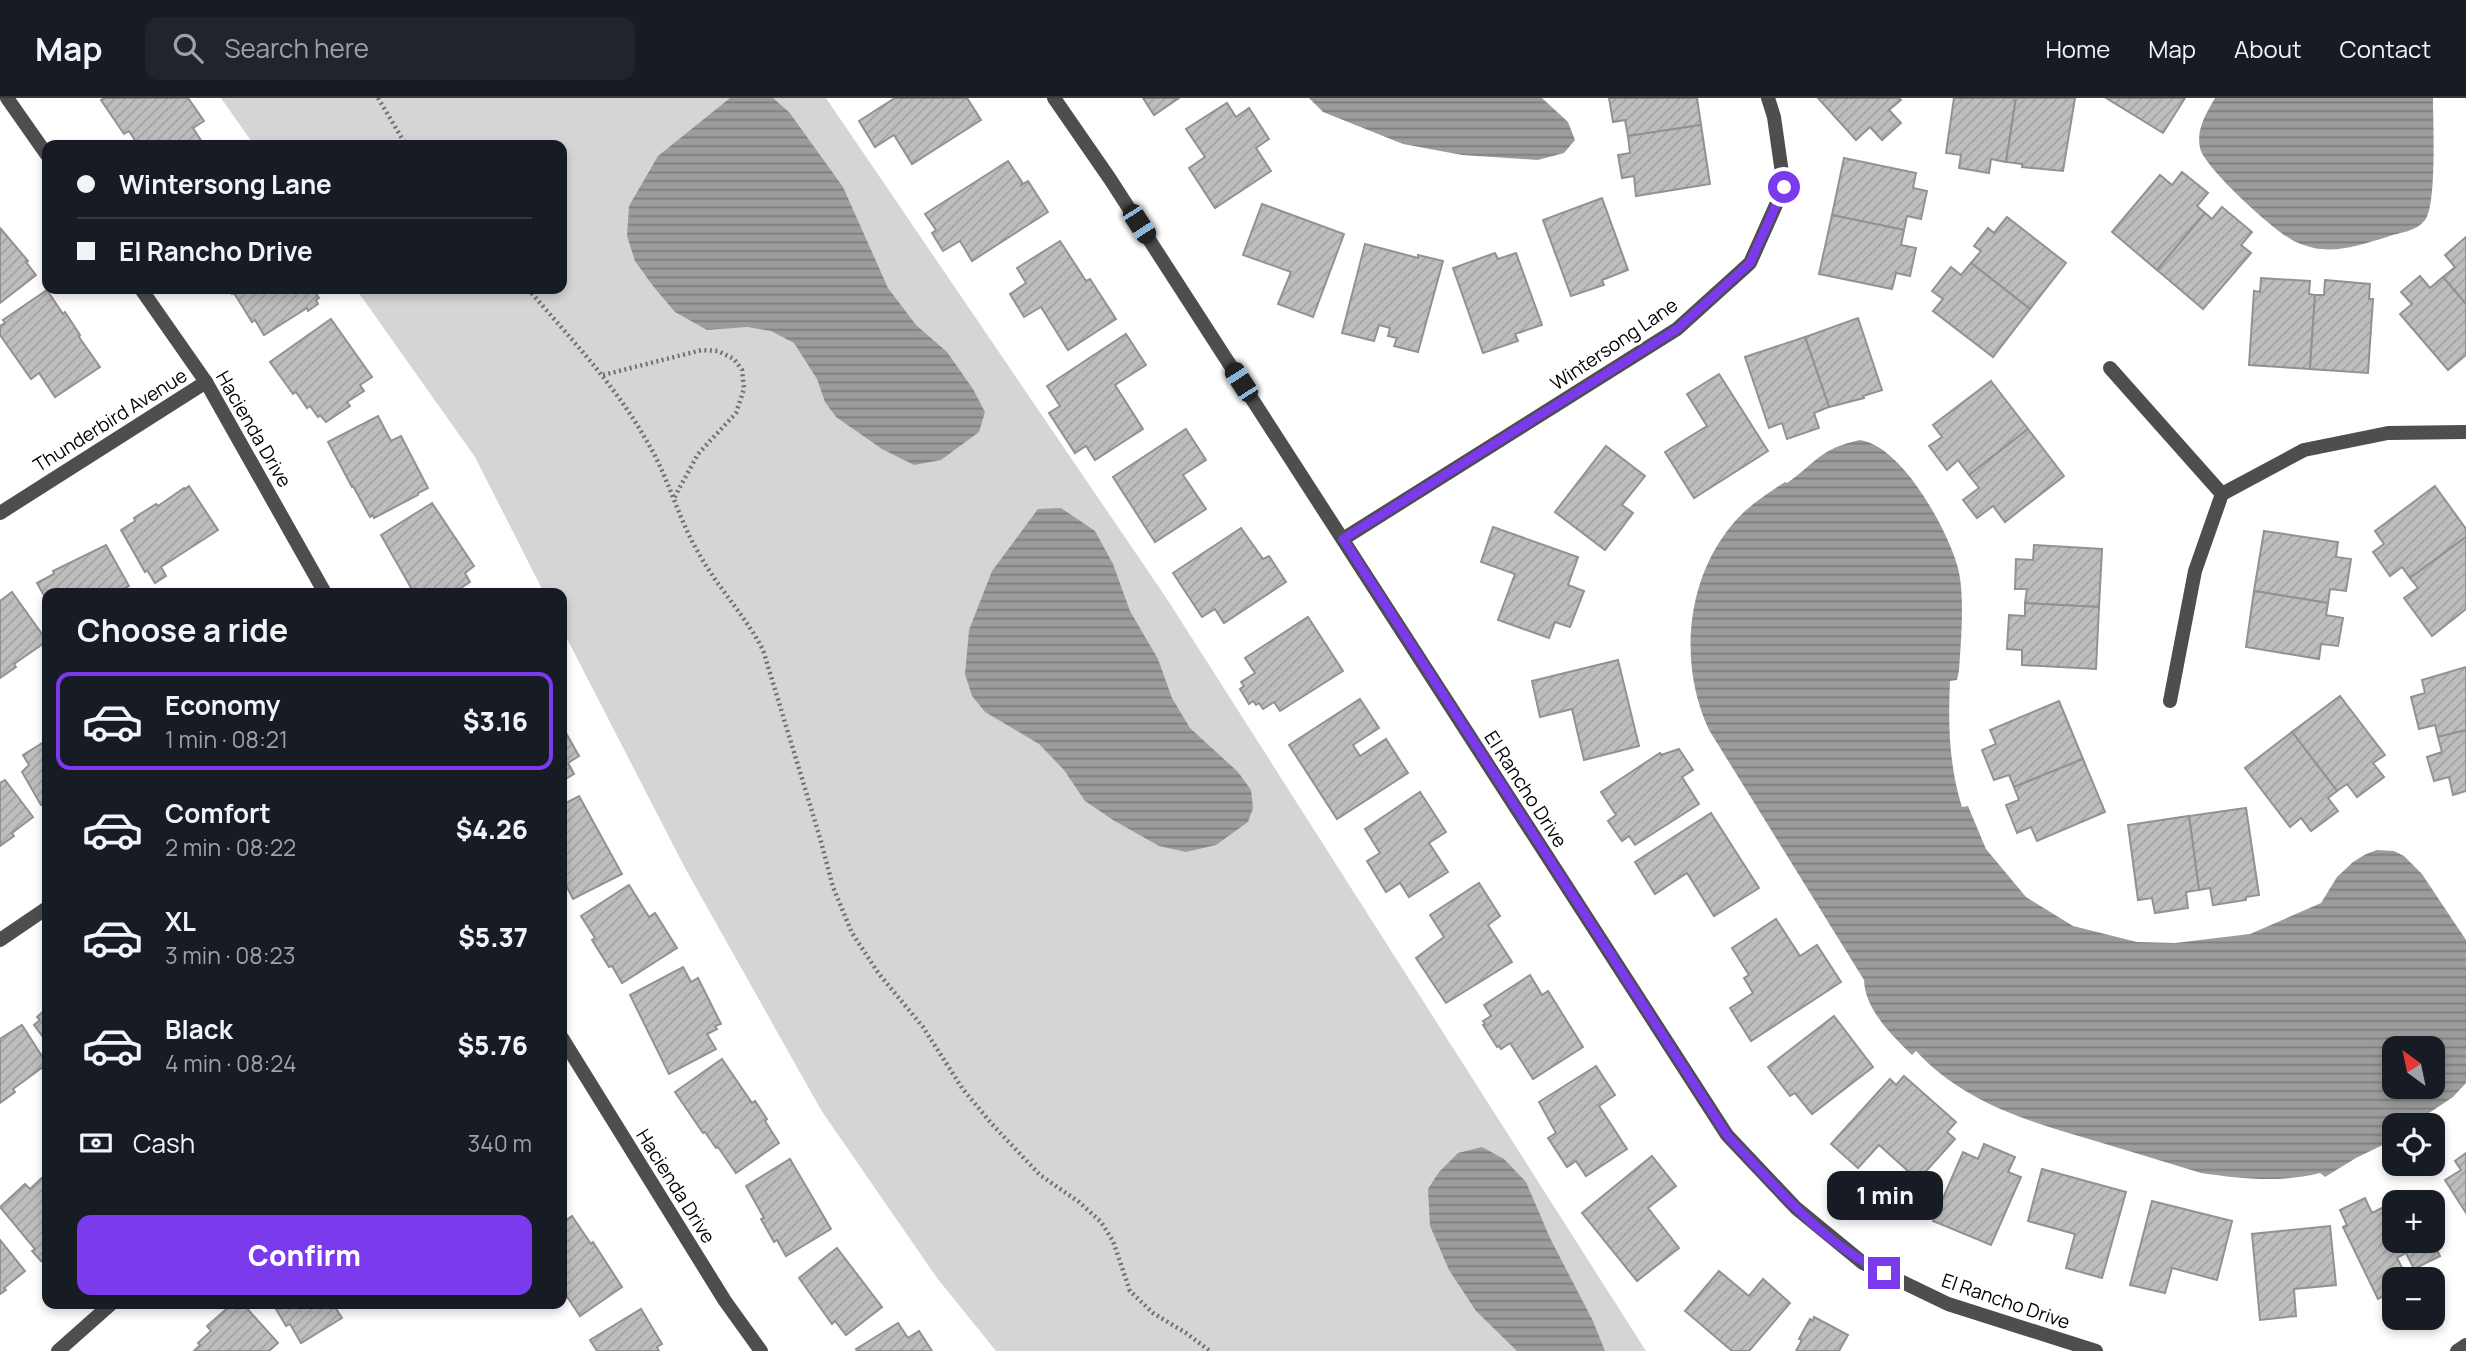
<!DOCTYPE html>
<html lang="en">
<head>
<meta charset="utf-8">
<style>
  :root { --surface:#171b24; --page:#20242c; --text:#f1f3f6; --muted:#9ea1a6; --line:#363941; --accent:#7c3aed }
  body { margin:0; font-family:Manrope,sans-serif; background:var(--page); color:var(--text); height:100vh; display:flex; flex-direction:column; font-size:26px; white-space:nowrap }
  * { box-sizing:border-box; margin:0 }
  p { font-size:23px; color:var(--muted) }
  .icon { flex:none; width:38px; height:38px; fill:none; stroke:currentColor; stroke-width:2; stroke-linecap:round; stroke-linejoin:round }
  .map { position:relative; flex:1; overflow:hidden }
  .sheet { position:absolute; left:42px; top:490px; width:525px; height:721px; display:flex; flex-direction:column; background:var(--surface); border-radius:14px; box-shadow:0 4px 10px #0003 }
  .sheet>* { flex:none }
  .guide { position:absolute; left:42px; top:42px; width:525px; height:154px; border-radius:14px; box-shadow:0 4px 10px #0003; display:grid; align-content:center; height:154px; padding:0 35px; background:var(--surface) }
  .needle { width:46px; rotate:327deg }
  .controls { position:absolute; left:2382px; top:938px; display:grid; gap:14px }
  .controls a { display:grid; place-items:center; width:63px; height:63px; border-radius:14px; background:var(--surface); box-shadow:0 4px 10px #0003; font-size:35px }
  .end { position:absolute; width:32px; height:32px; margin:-16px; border:9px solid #7c3aed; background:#fff; box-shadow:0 0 0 4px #fff }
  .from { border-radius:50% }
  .bubble { position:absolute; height:49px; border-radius:14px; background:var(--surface); box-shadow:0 4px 10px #0003; font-size:23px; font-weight:800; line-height:49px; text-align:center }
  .car { position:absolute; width:21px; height:42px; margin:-21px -10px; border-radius:9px; box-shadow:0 0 5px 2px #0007; background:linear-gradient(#222 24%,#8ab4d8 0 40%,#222 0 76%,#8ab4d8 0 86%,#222 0) }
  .guide b { display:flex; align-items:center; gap:24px; height:66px; font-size:26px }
  .guide b+b { border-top:2px solid var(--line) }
  .guide i { width:18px; height:18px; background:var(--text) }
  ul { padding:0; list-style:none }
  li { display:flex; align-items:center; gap:21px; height:98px; margin:0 14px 10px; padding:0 21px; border:4px solid transparent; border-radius:14px }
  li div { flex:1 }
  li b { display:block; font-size:26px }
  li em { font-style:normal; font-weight:800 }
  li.current { border-color:var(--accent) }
  li>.icon { width:63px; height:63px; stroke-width:1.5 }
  h2 { padding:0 35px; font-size:32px; line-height:84px }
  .pay { display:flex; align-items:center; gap:18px; height:77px; padding:0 35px; font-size:26px }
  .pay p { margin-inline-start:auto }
  .primary-button { display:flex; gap:14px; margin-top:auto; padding:14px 35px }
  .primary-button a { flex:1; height:80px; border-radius:14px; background:var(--accent); color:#fff; font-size:28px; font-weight:800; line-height:80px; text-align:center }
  header { display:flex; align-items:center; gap:42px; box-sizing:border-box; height:98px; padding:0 35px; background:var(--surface); border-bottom:2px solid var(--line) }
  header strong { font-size:33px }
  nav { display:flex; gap:38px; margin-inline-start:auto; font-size:24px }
  .search { width:490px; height:63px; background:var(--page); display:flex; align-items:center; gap:18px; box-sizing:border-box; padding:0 24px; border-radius:14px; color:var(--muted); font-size:26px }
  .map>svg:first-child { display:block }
  .grass { fill:#d5d5d5 }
  .water { fill:url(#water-rules); fill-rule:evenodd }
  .building { fill:url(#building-hatch); stroke:#929292; stroke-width:2 }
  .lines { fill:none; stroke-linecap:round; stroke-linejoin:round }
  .path { stroke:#707070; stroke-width:4.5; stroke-dasharray:2 3.5; stroke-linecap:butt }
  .minor { stroke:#4e4e4e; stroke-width:14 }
  .tertiary { stroke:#4e4e4e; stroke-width:14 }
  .route { stroke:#7c3aed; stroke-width:9 }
  .labels { text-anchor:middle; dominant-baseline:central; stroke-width:6; stroke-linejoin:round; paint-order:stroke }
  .street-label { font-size:19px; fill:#000; stroke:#fff }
</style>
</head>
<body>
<header>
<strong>Map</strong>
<div class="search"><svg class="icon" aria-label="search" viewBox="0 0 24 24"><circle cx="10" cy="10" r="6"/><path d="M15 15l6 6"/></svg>Search here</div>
<nav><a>Home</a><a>Map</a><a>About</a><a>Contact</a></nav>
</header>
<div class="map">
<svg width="2466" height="1253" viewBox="0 0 2466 1253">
  <defs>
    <pattern id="water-rules" width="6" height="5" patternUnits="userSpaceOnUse" patternTransform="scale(1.75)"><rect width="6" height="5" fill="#9c9c9c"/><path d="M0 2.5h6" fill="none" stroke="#7d7d7d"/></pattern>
    <pattern id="building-hatch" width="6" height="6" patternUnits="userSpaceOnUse" patternTransform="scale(1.75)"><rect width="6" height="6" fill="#bebebe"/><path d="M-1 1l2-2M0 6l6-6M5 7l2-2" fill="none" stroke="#a2a2a2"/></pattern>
  </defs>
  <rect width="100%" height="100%" fill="#fff"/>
  <!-- grass -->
  <path class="grass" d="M221,0h605l341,501 479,752h-650l-59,-73 -116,-168 -136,-242 -123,-239v-36h-18l-69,-136 -119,-168h206v-144h-308z"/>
  <!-- water -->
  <g class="water">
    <path d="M730,0h43l16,14 54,75 45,101 28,37 31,27 26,37 12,23 -6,20 -38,28 -27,5 -32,-16 -46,-32 -11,-15 -8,-23 -23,-36 -23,-12 -24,-4 -40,3 -32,-18 -22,-26 -18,-25 -8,-25 2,-30 29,-50z"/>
    <path d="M1309,0h233l26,24 7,18 -11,13 -26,7 -76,-5 -59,-11 -80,-32z"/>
    <path d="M2215,0h218c0,22 4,107 -8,122 -9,12 -25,12 -38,17 -24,7 -48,16 -73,11 -8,-2 -18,-5 -25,-10 -19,-11 -85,-71 -89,-90 -4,-19 6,-34 15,-50z"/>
    <path d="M1860,342c42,6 88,90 98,128 7,27 3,74 1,103l-2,9 -7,1c-2,43 -1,85 12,126l6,-1 18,43 40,48 47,29 64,16 38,1 75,-9 71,-31 16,-26 16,-15 13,-8 11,-4 17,1 10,5 18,18 44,66v143l-13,14 -42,28h-17l-1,15 -37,18 -31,19 -5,-4c-40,10 -78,6 -119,0 -36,-11 -72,-22 -109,-33 -65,-19 -129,-38 -176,-89l-4,4c-20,-20 -47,-45 -48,-75l-155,-250c-30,-64 -24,-148 22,-204 14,-18 35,-32 54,-44l2,1c30,-21 32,-34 73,-43zM2432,950v39h-38v-39z"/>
    <path d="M1061,410l34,23 18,33 17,47 28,48 14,39 18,30 48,44 13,18 2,18 -5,14 -32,23 -30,7 -27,-6 -46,-26 -28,-19 -21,-31 -25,-26 -54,-32 -13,-16 -7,-22 4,-44 23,-59 46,-62z"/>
    <path d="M1482,1049l22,12 22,23 24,56 43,83 12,30h-88l-41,-40 -27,-41 -19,-44 -2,-37 11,-17 19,-19z"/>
  </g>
  <!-- building -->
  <g class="building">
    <path d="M104,0h84l16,23 -11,7 9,14 -4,3h-60l-9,-14 -5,3 -23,-34z"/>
    <path d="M895,0h72l14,22 -69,44 -18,-29 -19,12 -16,-26z"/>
    <path d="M1143,0h36l-25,17z"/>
    <path d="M1609,0h88l4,27 -73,11 -3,-16 -12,2z"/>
    <path d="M1818,0h81l2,2 -12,10 12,13 -19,17 -12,-13 -14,13z"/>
    <path d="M1954,0h62l-10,64 -15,-3 -2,14 -30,-5 2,-13 -15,-2z"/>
    <path d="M2016,0h59l-12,73 -41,-4v-3l-16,-2z"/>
    <path d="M2106,0h79l-22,35z"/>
    <path d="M1227,5l9,14 13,-9 20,31 -13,9 15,23 -56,37 -26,-40 16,-11 -19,-28z"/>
    <path d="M1701,27l9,59 -74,12 -2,-20 -12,2 -4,-23 12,-2 -2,-17z"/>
    <path d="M1844,60l72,15 -3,15 14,3 -6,28 -14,-3 -3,14 -72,-15z"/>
    <path d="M1008,63l14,21 -1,3 7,-4 20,31 -76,49 -12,-20 -17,10 -11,-18 4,-3 -11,-16z"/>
    <path d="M2182,74l26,21 -11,13 8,7 -48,57 -45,-38 48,-57 12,10z"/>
    <path d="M1602,100l26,72 -26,10 2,5 -33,11 -28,-76z"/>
    <path d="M1262,106l82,30 -31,83 -35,-13 13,-32 -48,-17z"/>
    <path d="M2222,109l30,25 -11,13 10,8 -48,56 -46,-39 48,-57 7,6z"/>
    <path d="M1832,117l72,15 -3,15 15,3 -6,28 -14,-3 -4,16 -73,-15z"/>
    <path d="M2007,119l59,46 -36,46 -59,-46 10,-12 -7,-5 14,-18 6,5z"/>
    <path d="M0,130l28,33 -2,1 10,13 -36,28z"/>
    <path d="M2466,139v67l-23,-27 12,-10 -10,-12z"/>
    <path d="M1060,143l26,40 4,-2 26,40 -48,31 -27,-43 -17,10 -14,-23 16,-11 -9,-15z"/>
    <path d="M1365,146l53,14v-3l25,6 -25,91 -24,-6 3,-8 -9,-2 2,-8 -11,-3 -5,16 -32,-8z"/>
    <path d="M1495,155l3,6 18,-6 26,72 -27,9 3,7 -35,12 -30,-85z"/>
    <path d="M1971,165l59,46 -37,48 -60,-46 10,-12 -11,-8 19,-24 10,8z"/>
    <path d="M2420,178l10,12 13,-11 23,27v51l-18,15 -48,-56 12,-10 -11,-12z"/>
    <path d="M2261,180l49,3 -1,13 6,1 -5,74 -61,-4 5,-74 6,1z"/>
    <path d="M2325,182l45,4 -1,15h4l-5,74 -58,-4 5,-74h9z"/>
    <path d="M229,191h84l6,9 -3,2 2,4 -10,7 -1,-3 -43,27 -9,-15 -3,2 -18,-29 -2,1z"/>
    <path d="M47,192l16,24 2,-2 15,23 -1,2 21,30 -45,30 -16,-24 -8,6 -31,-44v-9l5,-3 -2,-3z"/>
    <path d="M1858,220l24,72 -19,6 1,2 -35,9 -24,-70z"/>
    <path d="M331,221l41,58 -12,8 4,6 -17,11 3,4 -24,16 -6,-7 -2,2 -8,-11 -3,2 -11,-16 -3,2 -23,-32z"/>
    <path d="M1126,236l20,31 -31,20 28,44 -48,31 -9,-14 -11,7 -26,-40 11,-7 -13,-20z"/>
    <path d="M1805,239l24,70 -15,6 5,15 -32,11 -5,-16 -13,5 -24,-71z"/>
    <path d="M1719,276l49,77 -74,47 -29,-46 42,-26 -20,-32z"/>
    <path d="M1991,283l37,48 -59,46 -11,-15 -11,10 -18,-24 13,-9 -9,-12z"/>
    <path d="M378,318l13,25 10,-5 27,52 -10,5v2l-44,23 -1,-3 -3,2 -17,-31 -1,1 -24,-45z"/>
    <path d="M1186,331l20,31 -23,15 23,34 -51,33 -42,-65z"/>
    <path d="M2028,331l36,47 -59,46 -12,-16 -16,12 -14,-18 16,-12 -10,-13z"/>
    <path d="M1606,348l39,30 -23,29 11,8 -28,37 -50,-38z"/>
    <path d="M189,388l29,44 -57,37 5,9 -11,7 -8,-13 -2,2 -24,-42 14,-9 -1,-3 22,-14 2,2 26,-18 1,1z"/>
    <path d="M2435,388l31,43v8l-56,41 -8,-11 -12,9 -17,-24 11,-8 -9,-13z"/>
    <path d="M432,405l42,63 -9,7 5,9 -17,11h-39l-33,-58z"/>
    <path d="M1493,429l85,30 -10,28 16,6 -14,36 -15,-5 -6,16 -51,-18 17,-46 -34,-12z"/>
    <path d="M1241,430l22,31 6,-3 17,26 -62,41 -9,-14 -13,8 -29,-44z"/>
    <path d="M2264,433l74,11 -2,15 15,2 -5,32 -16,-2 -2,14 -74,-12z"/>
    <path d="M2466,439v72l-34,27 -28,-38 14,-10 -8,-10z"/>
    <path d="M106,447l23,41 -14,7h-68v8l-10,-18 17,-9 -1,-3z"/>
    <path d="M2034,447l68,4 -3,58 -74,-4 2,-14h-12l1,-30 17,1z"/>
    <path d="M2254,493l74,12 -2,12 17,3 -5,28 -17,-2 -2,15 -73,-12z"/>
    <path d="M12,494l35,49 -33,23 2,3 -16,11v-77z"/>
    <path d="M2025,505l74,4 -3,62 -74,-4v-15l-15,-1 2,-34 16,1z"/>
    <path d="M1308,519l35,54 -63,40 -6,-9 -11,7 -4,-6 -3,2 -3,-4 -4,3 -9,-15 4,-3 -3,-4 14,-9 -10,-15z"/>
    <path d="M1618,562l21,86 -55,14 -12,-51 -32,8 -8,-36z"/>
    <path d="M2466,569v63l-28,7 -3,-12 -16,4 -8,-32 14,-4 -3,-13z"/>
    <path d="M2340,598l45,59 -12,8 11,14 -27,20 -10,-13 -10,7 -45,-59z"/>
    <path d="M1360,601l19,29 -26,17 7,11 26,-17 22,34 -71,46 -48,-74z"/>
    <path d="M2059,603l24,58 -69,28 -5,-12 -15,5 -12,-30 14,-6 -6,-14z"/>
    <path d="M562,628l17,30 -11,7 6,11 -12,7z"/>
    <path d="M2466,632v61l-13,4 -4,-18 -15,4 -7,-24 15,-5 -4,-15z"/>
    <path d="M2292,634l45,59 -9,7 10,13 -27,20 -10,-13 -11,9 -45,-59z"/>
    <path d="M47,642v65l-1,-2 -5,2 -19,-33 7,-7 -6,-10z"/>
    <path d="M1679,651l14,21 -11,7 17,27 -64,41 -6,-9 -7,5 -14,-20 8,-6 -15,-23 59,-39 1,2z"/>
    <path d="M2083,661l22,53 -68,29 -6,-14 -14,6 -11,-28 13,-5 -5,-13z"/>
    <path d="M5,682l28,37 -21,16 2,3 -14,10v-63z"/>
    <path d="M1420,694l26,40 -17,11 19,29 -39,25 -9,-14 -14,9 -19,-31 13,-8 -15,-24z"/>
    <path d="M579,698l43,78 -49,25 -8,-16 -3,-1v-77z"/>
    <path d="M2246,710l13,87 -13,2v3l-33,5 -3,-17 -11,2 -10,-74z"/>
    <path d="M1711,715l48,75 -45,28 -27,-43 -32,21 -20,-32z"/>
    <path d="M2189,718l10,74 -13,2 2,16 -33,5 -3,-15 -14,2 -10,-75z"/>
    <path d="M1479,785l21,33 -12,9 24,37 -66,41 -30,-45 28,-21 -14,-22z"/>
    <path d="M629,787l20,32 6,-4 22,35 -55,35 -10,-17 -3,1 -17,-27 3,-2 -14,-22z"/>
    <path d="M1776,821l24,37 17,-11 24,37 -90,59 -21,-33 23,-15 -9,-15 5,-3 -17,-27z"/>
    <path d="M683,869l8,15 7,-4 23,46 -6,2 2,3 -10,5 9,15 -47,25 -39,-79z"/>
    <path d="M1530,877l12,20 6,-4 35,56 -50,32 -23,-36 -9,6 -2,-3 -2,1 -14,-22 2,-1 -2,-3 8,-5 -7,-11z"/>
    <path d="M47,910v25l-4,4 -9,-12 6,-5 -3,-3z"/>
    <path d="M1834,918l39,51 -61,47 -17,-21 -5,3 -22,-29z"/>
    <path d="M22,927l25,39 -34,25 2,3 -15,11v-64z"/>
    <path d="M722,961l30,44 3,-2 12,18 -2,2 14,22 -43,30 -18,-26 -2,1 -11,-16 -2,1 -28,-41z"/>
    <path d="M1596,968l19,29 -16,11 28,43 -41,27 -10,-15 -9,6 -19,-29 8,-5 -17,-31z"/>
    <path d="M1904,978l52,46 -9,10 8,7 -37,41 -39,-35 -21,23 -27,-24 59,-65 6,6z"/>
    <path d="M1984,1046l31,13 -7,15 13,5 -30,68 -58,-24 30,-69 15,7z"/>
    <path d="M2466,1055v60l-21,-33 16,-10 -6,-9z"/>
    <path d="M1652,1058l24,30 -28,22 31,40 -42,33 -55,-68z"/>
    <path d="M790,1061l41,70 -45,27 -9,-16 -3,2 -13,-23 3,-1 -18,-32z"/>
    <path d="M2042,1071l84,23 -24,86 -36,-10 9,-34 -47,-13z"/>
    <path d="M47,1075v82l-6,6 -9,-10 3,-2 -35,-42 25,-23 5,5z"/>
    <path d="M2410,1096l4,8h-20v39l38,-1 8,16 -26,13 -8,-16 -9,5 11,21h-14v12l-16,8 -35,-72 4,-2 -7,-15 25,-12 7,15z"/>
    <path d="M2152,1103l80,20 -15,59 -45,-12 -7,25 -35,-8z"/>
    <path d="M572,1118l19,28 2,-2 29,45 -42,29 -18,-27v-66z"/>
    <path d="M2330,1128l6,59 -42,4 2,27 -36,4 -8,-86z"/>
    <path d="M0,1142l25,31 -21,17 2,2 -6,4z"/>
    <path d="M837,1150l45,59 -36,28 -11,-14 -3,3 -33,-46z"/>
    <path d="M1719,1173l30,25 14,-17 27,24 -41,48h-17l-47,-40z"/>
    <path d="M232,1206h11l35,39 -9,8h-75l6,-6 -2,-2 13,-12 -4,-5z"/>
    <path d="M273,1206h60l9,14 -41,25 -11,-19 -4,2z"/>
    <path d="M641,1211l21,35 -5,3 2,4h-62l-7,-11z"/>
    <path d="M1814,1219l34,18 -9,16h-43l6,-11 -3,-1 11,-20 3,2z"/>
    <path d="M898,1225l10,15 11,-7 13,20h-75l-1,-2z"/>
  </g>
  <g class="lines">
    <!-- path -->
    <g class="path">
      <path d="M378,0l28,47"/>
      <path d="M528,191c43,50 89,98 121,156 20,34 29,73 49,107 19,35 47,63 65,98l57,188 13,49 19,46 27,41 44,53 39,61 29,35 49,52 39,27 22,20 12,19 17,50 23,22 33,20 24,18"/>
      <path d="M603,277l99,-25 16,1 16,8 8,11 2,19 -8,24 -38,41 -24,44"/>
    </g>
    <!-- minor -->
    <g class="minor">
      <path d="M7,0l40,57"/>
      <path d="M141,191l65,93 119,211"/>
      <path d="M2110,270l112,126"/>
      <path d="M0,415l206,-131"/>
      <path d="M1343,441l334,-210 73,-66 34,-76 -10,-70 -6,-19"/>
      <path d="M2170,603l25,-130 27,-77 82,-44 84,-17 78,-1"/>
      <path d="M0,842l47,-32"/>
      <path d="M562,940l163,263 36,50"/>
      <path d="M58,1253l53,-47"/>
      <path d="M2457,1253l9,-6"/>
    </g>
    <!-- tertiary -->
    <path class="tertiary" d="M1054,0l56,81 617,956 69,73 67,55 85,41 148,47"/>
  </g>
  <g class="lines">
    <!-- route -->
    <path class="route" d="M1784,89l-34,76 -73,66 -334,210 384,596c47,50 94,107 157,138"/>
  </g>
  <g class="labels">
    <!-- street labels -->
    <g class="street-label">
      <text transform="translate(1614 246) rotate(-34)">Wintersong Lane</text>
      <text transform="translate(110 322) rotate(-32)">Thunderbird Avenue</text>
      <text transform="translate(254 331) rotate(60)">Hacienda Drive</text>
      <text transform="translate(1526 691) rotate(57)">El Rancho Drive</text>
      <text transform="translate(676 1088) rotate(58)">Hacienda Drive</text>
      <text transform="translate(2006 1203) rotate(19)">El Rancho Drive</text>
    </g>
  </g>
</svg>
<div class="controls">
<a><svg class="needle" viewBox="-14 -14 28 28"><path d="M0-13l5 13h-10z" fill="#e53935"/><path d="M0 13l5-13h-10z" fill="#9ea1a6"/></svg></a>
<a><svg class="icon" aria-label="locate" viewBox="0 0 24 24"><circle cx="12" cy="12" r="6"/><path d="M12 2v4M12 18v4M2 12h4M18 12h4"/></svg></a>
<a>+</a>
<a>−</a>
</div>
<i class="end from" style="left:1784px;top:89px"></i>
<i class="end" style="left:1884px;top:1175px"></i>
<div class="bubble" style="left:1827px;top:1073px;width:116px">1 min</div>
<i class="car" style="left:1139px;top:126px;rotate:147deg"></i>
<i class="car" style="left:1241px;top:284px;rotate:327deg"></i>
<div class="guide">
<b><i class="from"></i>Wintersong Lane</b>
<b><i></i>El Rancho Drive</b>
</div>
<section class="sheet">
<h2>Choose a ride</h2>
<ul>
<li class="current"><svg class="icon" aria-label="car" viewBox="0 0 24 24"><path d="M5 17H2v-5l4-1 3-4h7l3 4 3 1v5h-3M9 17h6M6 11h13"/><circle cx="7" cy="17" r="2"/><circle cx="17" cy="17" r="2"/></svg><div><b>Economy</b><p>1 min · 08:21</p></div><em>$3.16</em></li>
<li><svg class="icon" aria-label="car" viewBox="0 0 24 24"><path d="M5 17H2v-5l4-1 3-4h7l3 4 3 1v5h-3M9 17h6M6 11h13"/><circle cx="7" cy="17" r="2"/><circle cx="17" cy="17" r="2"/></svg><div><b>Comfort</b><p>2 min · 08:22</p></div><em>$4.26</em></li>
<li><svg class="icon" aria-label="car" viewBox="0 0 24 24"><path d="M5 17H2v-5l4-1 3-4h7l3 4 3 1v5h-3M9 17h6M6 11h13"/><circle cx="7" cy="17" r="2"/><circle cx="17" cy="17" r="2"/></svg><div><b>XL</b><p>3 min · 08:23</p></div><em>$5.37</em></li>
<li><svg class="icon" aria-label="car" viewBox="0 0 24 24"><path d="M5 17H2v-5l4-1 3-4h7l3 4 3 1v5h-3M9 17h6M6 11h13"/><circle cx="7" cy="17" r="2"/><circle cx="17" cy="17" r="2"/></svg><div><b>Black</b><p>4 min · 08:24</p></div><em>$5.76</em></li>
</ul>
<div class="pay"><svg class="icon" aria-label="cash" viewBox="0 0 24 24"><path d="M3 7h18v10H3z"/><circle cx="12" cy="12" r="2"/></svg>Cash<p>340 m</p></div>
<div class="primary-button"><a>Confirm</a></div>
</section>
</div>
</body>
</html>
